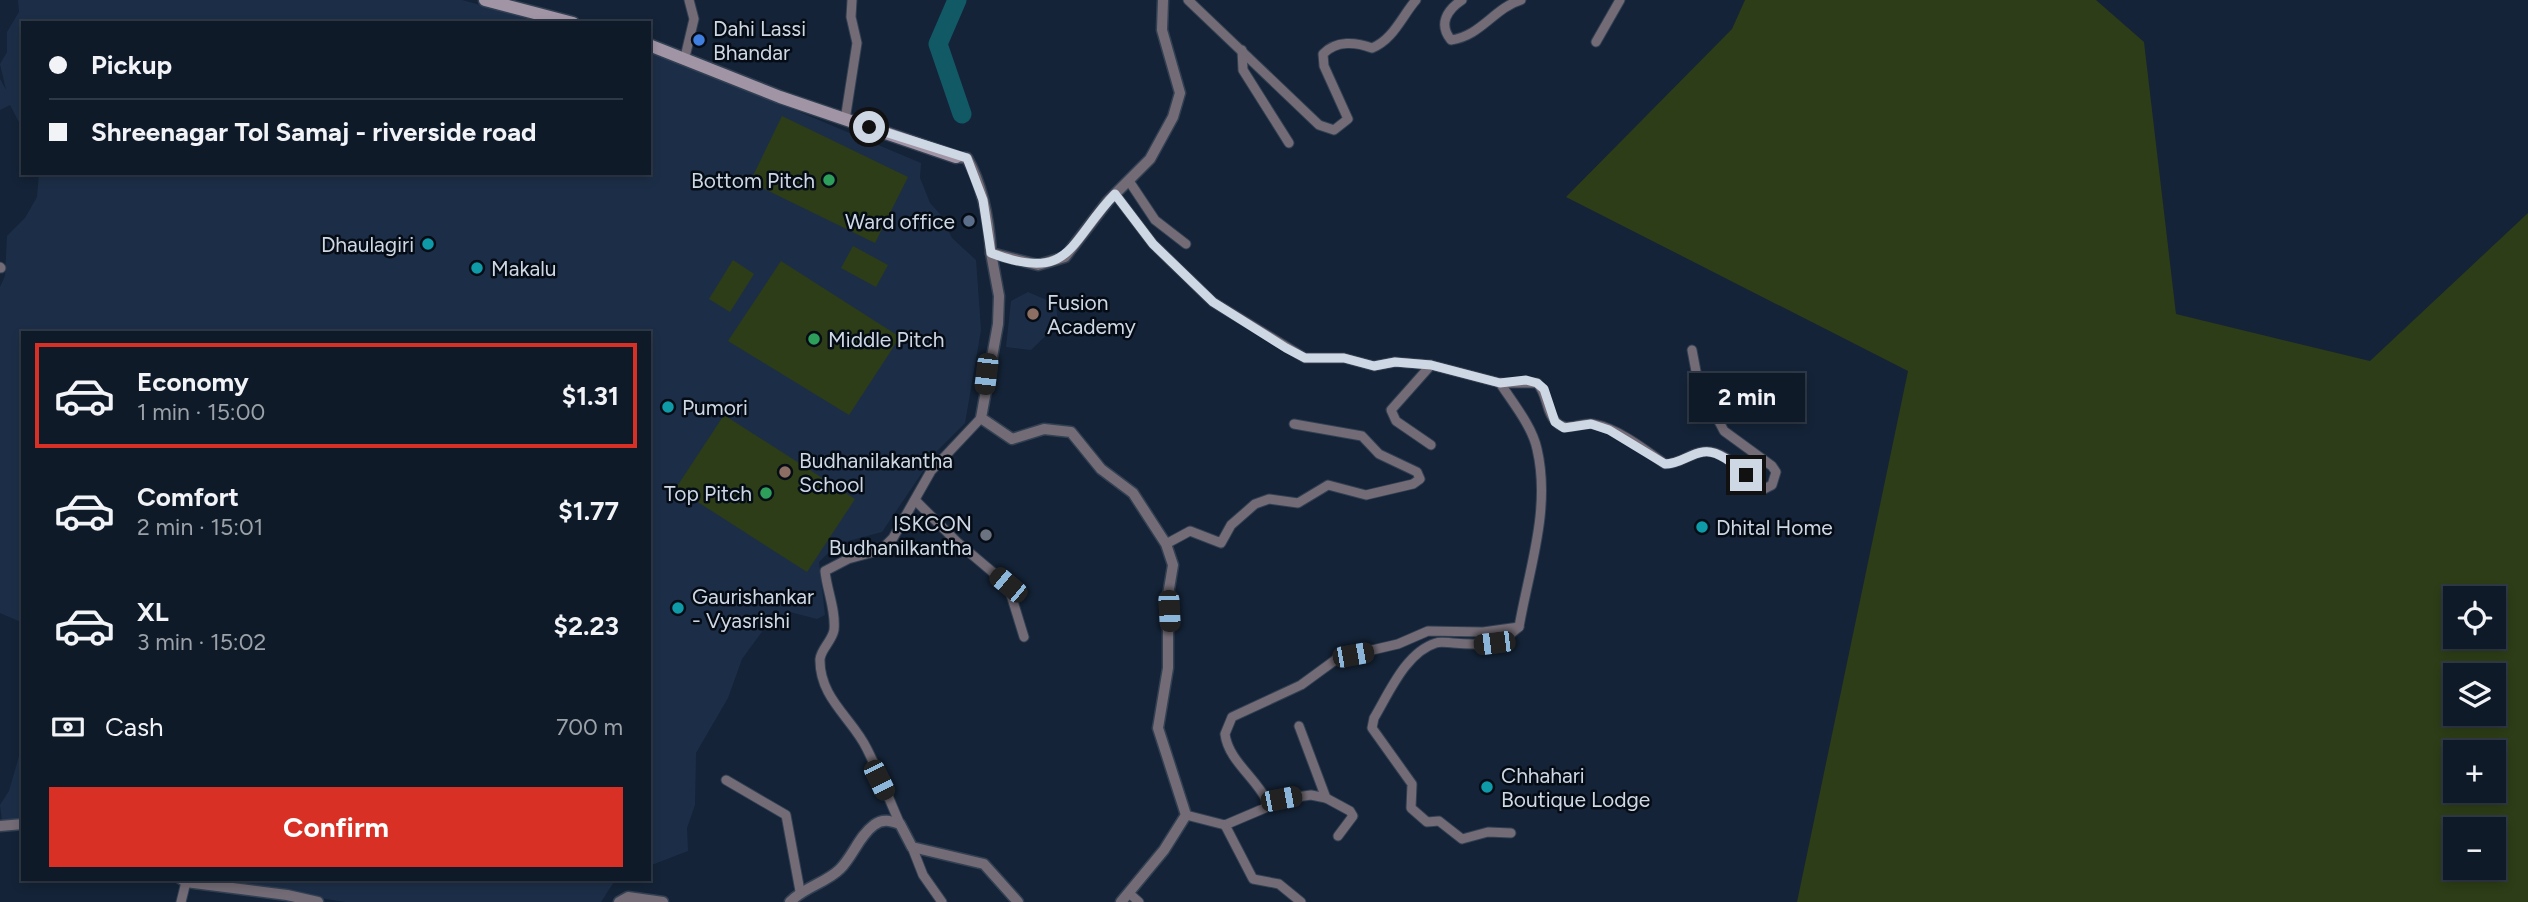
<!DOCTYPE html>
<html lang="en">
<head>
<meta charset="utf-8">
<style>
  :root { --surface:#0f1a29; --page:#182331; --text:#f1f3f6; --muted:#9ba1a8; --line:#2f3846; --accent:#d93025 }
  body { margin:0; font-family:Figtree,sans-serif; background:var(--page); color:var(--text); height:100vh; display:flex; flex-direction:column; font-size:26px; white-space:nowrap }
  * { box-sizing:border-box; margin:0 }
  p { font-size:23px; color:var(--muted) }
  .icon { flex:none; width:38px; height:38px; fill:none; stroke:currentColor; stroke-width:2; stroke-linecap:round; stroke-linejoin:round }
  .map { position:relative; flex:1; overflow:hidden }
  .details { position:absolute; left:21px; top:331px; width:630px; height:550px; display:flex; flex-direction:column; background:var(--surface); border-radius:0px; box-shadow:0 4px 10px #0003,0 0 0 2px var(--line) }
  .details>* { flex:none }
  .top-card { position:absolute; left:21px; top:21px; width:630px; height:154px; border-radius:0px; box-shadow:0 4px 10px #0003,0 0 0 2px var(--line); display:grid; align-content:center; height:154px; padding:0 28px; background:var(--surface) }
  .tools { position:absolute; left:2443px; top:586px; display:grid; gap:14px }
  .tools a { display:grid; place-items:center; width:63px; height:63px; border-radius:0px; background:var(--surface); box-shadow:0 4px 10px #0003,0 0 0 2px var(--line); font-size:35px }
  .end { position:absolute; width:32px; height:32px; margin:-16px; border:9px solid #ced8e5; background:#111; box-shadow:0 0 0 4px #111 }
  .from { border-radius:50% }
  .bubble { position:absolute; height:49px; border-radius:0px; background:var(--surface); box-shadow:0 4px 10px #0003,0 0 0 2px var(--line); font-size:23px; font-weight:700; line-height:49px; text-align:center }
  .car { position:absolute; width:21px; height:42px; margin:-21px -10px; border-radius:9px; box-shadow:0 0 5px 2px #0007; background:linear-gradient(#222 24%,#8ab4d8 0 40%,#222 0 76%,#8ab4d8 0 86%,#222 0) }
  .top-card b { display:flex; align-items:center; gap:24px; height:66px; font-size:26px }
  .top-card b+b { border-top:2px solid var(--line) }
  .top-card i { width:18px; height:18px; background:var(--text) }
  ul { padding:12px 0 0; list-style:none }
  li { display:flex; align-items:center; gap:21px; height:105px; margin:0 14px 10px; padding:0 14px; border:4px solid transparent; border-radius:0px }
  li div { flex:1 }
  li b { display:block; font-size:26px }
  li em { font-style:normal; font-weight:700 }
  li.selected { border-color:var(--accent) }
  li>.icon { width:63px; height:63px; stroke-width:1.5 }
  .pay { display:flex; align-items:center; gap:18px; height:77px; padding:0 28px; font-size:26px }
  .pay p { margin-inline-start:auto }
  .action { display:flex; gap:14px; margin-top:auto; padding:14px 28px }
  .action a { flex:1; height:80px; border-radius:0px; background:var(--accent); color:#fff; font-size:28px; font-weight:700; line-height:80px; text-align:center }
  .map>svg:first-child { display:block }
  .built { fill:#1c2e47 }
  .green { fill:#2d3d17; fill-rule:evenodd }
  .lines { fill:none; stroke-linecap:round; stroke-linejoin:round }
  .river { stroke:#125966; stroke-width:19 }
  .minor-casing { stroke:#324053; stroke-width:11 }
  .tertiary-casing { stroke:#324053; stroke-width:13 }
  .secondary-casing { stroke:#324053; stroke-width:15 }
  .minor { stroke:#736b75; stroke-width:9 }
  .tertiary { stroke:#736b75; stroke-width:10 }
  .secondary { stroke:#a194a5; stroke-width:12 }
  .route { stroke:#ced8e5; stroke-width:9 }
  .shop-dot { fill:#3f7fe0; stroke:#060c15; stroke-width:2.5 }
  .leisure-dot { fill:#2e9e5b; stroke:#060c15; stroke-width:2.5 }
  .service-dot { fill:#5c6f8a; stroke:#060c15; stroke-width:2.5 }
  .culture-dot { fill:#0f9aa8; stroke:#060c15; stroke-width:2.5 }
  .education-dot { fill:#8d6e63; stroke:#060c15; stroke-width:2.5 }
  .worship-dot { fill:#6b7280; stroke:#060c15; stroke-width:2.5 }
  .labels { text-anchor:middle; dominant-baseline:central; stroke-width:5; stroke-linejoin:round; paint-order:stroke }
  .poi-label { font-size:21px; fill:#ced8e5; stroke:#060c15; text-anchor:start }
</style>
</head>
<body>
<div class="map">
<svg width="2528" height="902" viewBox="0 0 2528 902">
  <rect width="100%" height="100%" fill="#142337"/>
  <!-- built -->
  <g class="built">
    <path d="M18,0h444l84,23h-523v107l-13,-25 -10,5v-31l6,11 -6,-26 7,-12v-20l12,-20z"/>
    <path d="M649,52l112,40 22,13 138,58 -1,15 10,25 10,11 12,24 24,22 5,70 -16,93 -29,29 -54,80 -45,12 -18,18 6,53 -8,4 -27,-7 -26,17 -22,30 -14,39 -32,55 -1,52 -8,23 1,23 -39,15v-534h-626v291l-23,-10v-326l5,-11 2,-40 18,-18 12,-21 2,-24h610z"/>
    <path d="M1028,292l28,12 2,20 -27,26 -25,-3 5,-46z"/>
    <path d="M23,742v77l-21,1 -2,-15 9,-14z"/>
    <path d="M206,879h410l-15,23h-256z"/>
  </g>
  <!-- green -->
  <g class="green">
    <path d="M1745,0h351l48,42 32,272 194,47 158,-148v689h-731l111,-531 -342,-174 166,-168zM2494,598v39h-39v-39zM2455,676h39v38h-39zM2494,752v39h-39v-39zM2455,830h39v38h-39z"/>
    <path d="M782,116l126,61 -33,66 -125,-61z"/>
    <path d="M853,246l35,19 -12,22 -35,-19z"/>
    <path d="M733,260l21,14 -24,38 -21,-13z"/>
    <path d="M781,261l119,76 -51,78 -121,-74z"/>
    <path d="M724,415l131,84 -48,73 -131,-84z"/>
  </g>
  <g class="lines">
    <!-- river -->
    <path class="river" d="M957,0l-19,44 24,70"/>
    <defs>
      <g id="minor">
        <path d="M1188,0l131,125 15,5 14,-11 -24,-53 -1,-12c13,-14 33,-12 49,-6 21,-8 30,-32 44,-48"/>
        <path d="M1462,0c-15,10 -24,24 -11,40 30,-4 43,-32 70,-40"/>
        <path d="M1596,42l24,-42"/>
        <path d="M1242,50l1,20 46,73"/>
        <path d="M685,57l9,-38 -5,-19"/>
        <path d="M845,120l12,-77 -6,-26 1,-17"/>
        <path d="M1129,181l26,39 31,24"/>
        <path d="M1115,194l38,50 60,58 92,56h39l30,8 21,-4 36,3 69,18h37c11,11 8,28 19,39 10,11 24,0 37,2 26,5 51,25 72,40 15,0 24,-10 37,-12 23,-5 45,27 62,37l8,-4 4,-13 -4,-6 -48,-35 -26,-49 -6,-32"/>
        <path d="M0,267l1,1"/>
        <path d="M1431,365l-40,45 5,11 35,24"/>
        <path d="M1500,383c13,20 32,43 37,66 14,60 -8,120 -18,178"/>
        <path d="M915,500l42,42 51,43 16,52"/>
        <path d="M1166,544l24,-13 31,12 10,-18 24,-21 14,-5 29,4 30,-18 38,10 47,-11 7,-5 -3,-7 -38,-18 -17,-18 -68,-12"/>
        <path d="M726,780l60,35 14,76"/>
        <path d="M1326,798l24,13 3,5 -15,20"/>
        <path d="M1267,801l44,-6 15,3 -27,-72"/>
        <path d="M1186,815l39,10 40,-17 2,-7c-11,-23 -39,-41 -42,-67l7,-17 69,-32 37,-27 60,-14 30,-13 55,1 36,-5c-20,19 -40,18 -66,16 -5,0 -12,-2 -17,0 -30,9 -47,50 -62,75l-2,10 40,56 -1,24 16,14 12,-1 23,18 26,-7 23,1"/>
        <path d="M900,824c-11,-25 -21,-51 -33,-75 -14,-30 -48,-51 -47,-90 1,-10 12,-18 14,-29 2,-20 -7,-39 -9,-59l23,-12 33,-9 12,-12 38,-67 50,-53"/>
        <path d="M1225,825l28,54 26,5 22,18"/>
        <path d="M912,847l11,28 19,27"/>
        <path d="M1130,894l9,8"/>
        <path d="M181,902l5,-20"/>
      </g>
      <g id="tertiary">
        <path d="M956,157l11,1c16,28 22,63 24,95l47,12 27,-8 43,-56 42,-42 23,-42 7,-24 -18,-63 1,-30"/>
        <path d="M991,253l8,43 -1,28 -17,94 31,21 32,-10 27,3 30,37 32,24 33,51 7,21 -5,30v73l-10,60 28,87 -22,35 -43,52"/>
        <path d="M0,826l23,-2"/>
        <path d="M180,878l6,4 101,13 31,7"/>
        <path d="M619,902l9,-5 35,5"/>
        <path d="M790,902c14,-15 36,-19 50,-33 13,-13 19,-33 34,-44 9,-7 17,-4 26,-1l12,23 72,17 34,38"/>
      </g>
      <g id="secondary">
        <path d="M485,0l88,23"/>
        <path d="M649,45l131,52 176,60"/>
      </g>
    </defs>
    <!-- minor casing -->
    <use href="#minor" class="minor-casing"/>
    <!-- tertiary casing -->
    <use href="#tertiary" class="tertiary-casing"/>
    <!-- secondary casing -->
    <use href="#secondary" class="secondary-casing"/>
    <!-- minor -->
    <use href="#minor" class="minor"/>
    <!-- tertiary -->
    <use href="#tertiary" class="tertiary"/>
    <!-- secondary -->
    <use href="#secondary" class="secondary"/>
  </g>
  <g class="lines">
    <!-- route -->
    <path class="route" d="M869,127l98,31 16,42 8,53c81,31 78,-12 124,-59l38,50 60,58 73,46 19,10h39l30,8 21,-4 36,3 69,18 26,-3 11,3 7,6 11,33 9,6 27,-4 18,6 56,34c15,0 24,-10 38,-12 15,-3 33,14 43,23"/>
  </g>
  <!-- markers -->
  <circle class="shop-dot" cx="699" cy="40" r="7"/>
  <g class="leisure-dot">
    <circle cx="829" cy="180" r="7"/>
    <circle cx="814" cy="339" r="7"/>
    <circle cx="766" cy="493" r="7"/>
  </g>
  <circle class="service-dot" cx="969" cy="221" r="7"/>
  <g class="culture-dot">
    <circle cx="428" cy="244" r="7"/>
    <circle cx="477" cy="268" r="7"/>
    <circle cx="668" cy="407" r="7"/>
    <circle cx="1702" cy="527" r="7"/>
    <circle cx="678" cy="608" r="7"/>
    <circle cx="1487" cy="787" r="7"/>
  </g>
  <g class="education-dot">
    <circle cx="1033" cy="314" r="7"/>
    <circle cx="785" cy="472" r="7"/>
  </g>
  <circle class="worship-dot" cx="986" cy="535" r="7"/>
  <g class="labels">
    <!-- poi labels -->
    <g class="poi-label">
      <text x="713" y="28">Dahi Lassi<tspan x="713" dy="24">Bhandar</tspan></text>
      <text x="815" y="180" text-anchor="end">Bottom Pitch</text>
      <text x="955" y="221" text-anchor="end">Ward office</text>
      <text x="414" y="244" text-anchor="end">Dhaulagiri</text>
      <text x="491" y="268">Makalu</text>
      <text x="1047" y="302">Fusion<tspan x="1047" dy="24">Academy</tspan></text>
      <text x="828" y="339">Middle Pitch</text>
      <text x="682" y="407">Pumori</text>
      <text x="799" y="460">Budhanilakantha<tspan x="799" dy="24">School</tspan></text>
      <text x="752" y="493" text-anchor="end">Top Pitch</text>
      <text x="972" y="523" text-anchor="end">ISKCON<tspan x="972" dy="24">Budhanilkantha</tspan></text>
      <text x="1716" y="527">Dhital Home</text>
      <text x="692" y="596">Gaurishankar<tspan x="692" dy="24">- Vyasrishi</tspan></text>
      <text x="1501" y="775">Chhahari<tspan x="1501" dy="24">Boutique Lodge</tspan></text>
    </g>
  </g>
</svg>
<div class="tools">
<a><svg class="icon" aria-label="locate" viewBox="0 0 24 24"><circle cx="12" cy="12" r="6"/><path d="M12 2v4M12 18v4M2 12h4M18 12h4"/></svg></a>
<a><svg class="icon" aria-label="layers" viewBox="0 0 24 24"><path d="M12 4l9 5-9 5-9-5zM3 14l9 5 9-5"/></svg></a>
<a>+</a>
<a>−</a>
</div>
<i class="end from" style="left:869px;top:127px"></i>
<i class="end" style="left:1746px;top:475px"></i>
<div class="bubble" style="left:1689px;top:373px;width:116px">2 min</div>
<i class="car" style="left:986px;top:374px;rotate:187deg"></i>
<i class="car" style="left:1008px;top:585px;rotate:310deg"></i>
<i class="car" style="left:1169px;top:611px;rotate:177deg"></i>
<i class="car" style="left:1494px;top:643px;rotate:263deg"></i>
<i class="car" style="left:1353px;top:655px;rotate:80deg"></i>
<i class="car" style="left:879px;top:780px;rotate:154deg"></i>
<i class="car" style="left:1281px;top:799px;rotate:79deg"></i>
<div class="top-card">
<b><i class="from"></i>Pickup</b>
<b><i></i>Shreenagar Tol Samaj - riverside road</b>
</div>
<section class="details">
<ul>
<li class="selected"><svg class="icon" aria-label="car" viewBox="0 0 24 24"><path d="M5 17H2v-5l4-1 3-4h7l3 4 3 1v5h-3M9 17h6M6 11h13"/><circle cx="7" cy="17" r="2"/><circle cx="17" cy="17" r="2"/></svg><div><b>Economy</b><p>1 min · 15:00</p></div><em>$1.31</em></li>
<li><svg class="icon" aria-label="car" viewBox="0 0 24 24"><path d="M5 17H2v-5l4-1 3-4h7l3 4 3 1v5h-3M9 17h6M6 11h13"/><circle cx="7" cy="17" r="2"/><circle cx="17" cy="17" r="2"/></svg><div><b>Comfort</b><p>2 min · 15:01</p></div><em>$1.77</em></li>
<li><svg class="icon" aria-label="car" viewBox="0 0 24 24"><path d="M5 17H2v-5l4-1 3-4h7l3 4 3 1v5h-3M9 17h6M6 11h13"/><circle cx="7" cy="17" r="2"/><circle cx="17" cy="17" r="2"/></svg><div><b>XL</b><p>3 min · 15:02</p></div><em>$2.23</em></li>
</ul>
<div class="pay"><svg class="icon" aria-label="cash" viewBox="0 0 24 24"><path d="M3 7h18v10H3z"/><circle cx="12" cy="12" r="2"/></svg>Cash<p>700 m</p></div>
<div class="action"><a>Confirm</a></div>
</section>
</div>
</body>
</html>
